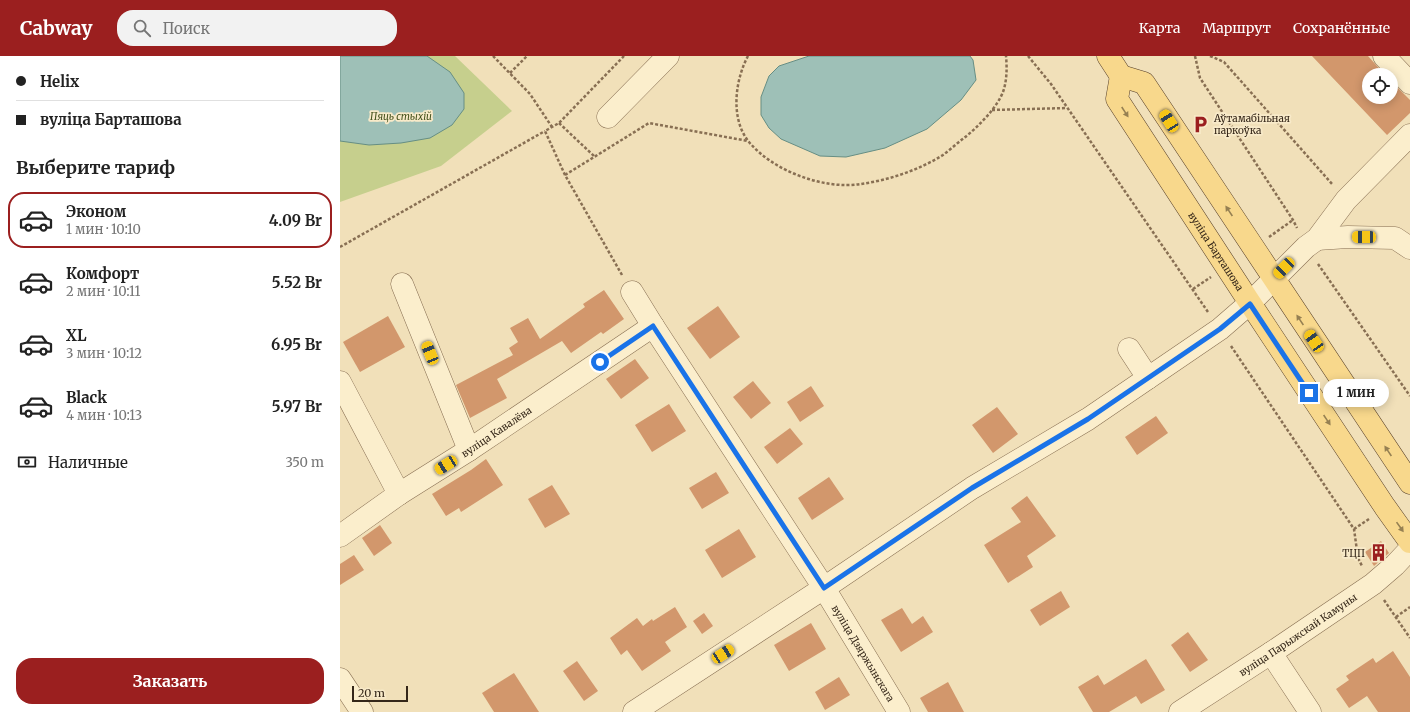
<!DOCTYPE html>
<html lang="ru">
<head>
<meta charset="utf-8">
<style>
  :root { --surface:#fff; --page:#f2f2f2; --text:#222; --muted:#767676; --line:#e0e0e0; --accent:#9b1f1f }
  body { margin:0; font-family:Merriweather,serif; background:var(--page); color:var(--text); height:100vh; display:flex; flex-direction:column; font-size:15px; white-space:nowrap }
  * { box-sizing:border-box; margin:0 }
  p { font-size:13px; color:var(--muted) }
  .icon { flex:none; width:22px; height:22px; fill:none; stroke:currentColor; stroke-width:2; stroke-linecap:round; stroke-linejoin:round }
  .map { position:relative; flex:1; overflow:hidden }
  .details { display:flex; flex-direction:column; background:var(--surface); width:340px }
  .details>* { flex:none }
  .guide { display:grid; align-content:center; height:88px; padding:0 16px; background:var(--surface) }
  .fabs { position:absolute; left:1022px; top:12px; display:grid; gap:8px }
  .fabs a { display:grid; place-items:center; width:36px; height:36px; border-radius:50%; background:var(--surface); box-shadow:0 2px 10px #0003; font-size:20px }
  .scale { position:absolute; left:12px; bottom:10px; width:56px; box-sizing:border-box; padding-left:4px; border:2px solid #352719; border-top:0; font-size:11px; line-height:14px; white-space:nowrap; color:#352719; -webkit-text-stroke:3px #f8eac9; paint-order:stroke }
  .end { position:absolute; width:18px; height:18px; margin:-9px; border:5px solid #1a73e8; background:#fff; box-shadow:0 0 0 2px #fff }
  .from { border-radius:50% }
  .bubble { position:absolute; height:28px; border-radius:14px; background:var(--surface); box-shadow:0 2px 10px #0003; font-size:13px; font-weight:700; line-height:28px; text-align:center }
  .car { position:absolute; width:12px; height:24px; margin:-12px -6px; border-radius:5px; box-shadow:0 0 3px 1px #0007; background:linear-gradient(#f5c518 24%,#345 0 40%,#f5c518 0 76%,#345 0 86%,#f5c518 0) }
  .guide b { display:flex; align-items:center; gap:14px; height:38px; font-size:15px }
  .guide b+b { border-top:1px solid var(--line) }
  .guide i { width:10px; height:10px; background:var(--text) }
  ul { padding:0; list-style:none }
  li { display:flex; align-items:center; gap:12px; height:56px; margin:0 8px 6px; padding:0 8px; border:2px solid transparent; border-radius:16px }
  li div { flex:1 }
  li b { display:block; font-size:15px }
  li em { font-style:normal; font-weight:700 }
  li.active { border-color:var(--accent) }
  li>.icon { width:36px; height:36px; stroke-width:1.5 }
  h2 { padding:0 16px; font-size:18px; line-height:48px }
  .pay { display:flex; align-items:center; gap:10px; height:44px; padding:0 16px; font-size:15px }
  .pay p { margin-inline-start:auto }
  .cta { display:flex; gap:8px; margin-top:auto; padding:8px 16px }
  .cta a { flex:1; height:46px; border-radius:16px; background:var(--accent); color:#fff; font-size:16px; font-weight:700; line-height:46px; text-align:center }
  header { display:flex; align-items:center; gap:24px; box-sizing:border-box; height:56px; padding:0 20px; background:var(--accent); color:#fff }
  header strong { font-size:19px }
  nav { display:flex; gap:22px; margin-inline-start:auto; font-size:14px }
  .search { width:280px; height:36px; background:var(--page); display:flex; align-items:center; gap:10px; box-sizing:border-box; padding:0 14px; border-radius:16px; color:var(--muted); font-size:15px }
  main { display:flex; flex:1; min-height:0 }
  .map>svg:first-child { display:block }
  .green { fill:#c6cf8d }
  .water { fill:#9ec0b7; stroke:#668e84 }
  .building { fill:#d2976c }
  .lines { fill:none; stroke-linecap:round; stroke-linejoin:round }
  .minor-casing { stroke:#886f53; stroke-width:23 }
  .major-casing { stroke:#543d28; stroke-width:23 }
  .path { stroke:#886f53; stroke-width:2.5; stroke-dasharray:3 2; stroke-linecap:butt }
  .minor { stroke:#fbeecc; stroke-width:22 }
  .major { stroke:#f8d88c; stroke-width:22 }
  .oneway { fill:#968052 }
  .route { stroke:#1a73e8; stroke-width:5 }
  .labels { text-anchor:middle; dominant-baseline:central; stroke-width:3.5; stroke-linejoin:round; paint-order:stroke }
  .park-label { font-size:10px; font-style:italic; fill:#46531e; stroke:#f8eac9 }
  .poi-label { font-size:10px; fill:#352719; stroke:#f8eac9; text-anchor:start }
  .street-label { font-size:10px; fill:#352719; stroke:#f8eac9 }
</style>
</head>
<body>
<header>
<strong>Cabway</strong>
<div class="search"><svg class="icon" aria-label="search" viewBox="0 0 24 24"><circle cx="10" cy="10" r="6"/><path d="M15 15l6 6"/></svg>Поиск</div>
<nav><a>Карта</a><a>Маршрут</a><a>Сохранённые</a></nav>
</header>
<main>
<section class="details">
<div class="guide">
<b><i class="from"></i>Helix</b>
<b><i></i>вуліца Барташова</b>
</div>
<h2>Выберите тариф</h2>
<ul>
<li class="active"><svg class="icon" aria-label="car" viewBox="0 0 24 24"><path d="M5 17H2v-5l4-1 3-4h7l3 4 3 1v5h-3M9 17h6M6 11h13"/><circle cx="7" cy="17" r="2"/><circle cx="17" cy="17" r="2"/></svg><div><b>Эконом</b><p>1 мин · 10:10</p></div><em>4.09 Br</em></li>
<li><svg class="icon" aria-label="car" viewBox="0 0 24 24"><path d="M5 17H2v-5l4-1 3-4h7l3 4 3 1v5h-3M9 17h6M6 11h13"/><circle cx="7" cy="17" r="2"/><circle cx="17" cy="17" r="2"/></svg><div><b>Комфорт</b><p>2 мин · 10:11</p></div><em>5.52 Br</em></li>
<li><svg class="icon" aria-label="car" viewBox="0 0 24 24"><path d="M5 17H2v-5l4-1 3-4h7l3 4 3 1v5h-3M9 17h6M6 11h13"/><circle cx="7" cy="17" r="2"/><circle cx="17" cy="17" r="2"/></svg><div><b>XL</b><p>3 мин · 10:12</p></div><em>6.95 Br</em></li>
<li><svg class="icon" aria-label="car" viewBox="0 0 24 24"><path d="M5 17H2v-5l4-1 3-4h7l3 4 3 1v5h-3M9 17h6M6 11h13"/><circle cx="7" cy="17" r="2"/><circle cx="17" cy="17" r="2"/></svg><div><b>Black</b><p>4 мин · 10:13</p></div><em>5.97 Br</em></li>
</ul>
<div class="pay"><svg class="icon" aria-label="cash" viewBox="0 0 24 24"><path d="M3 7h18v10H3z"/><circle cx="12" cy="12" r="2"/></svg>Наличные<p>350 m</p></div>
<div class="cta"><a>Заказать</a></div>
</section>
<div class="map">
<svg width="1070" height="656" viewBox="0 0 1070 656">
  <rect width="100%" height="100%" fill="#f1e0b9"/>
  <!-- green -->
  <path class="green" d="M0,0h115l57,55 -71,55 -101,36z"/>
  <!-- water -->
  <g class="water">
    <path d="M0,0h87l23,16 14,21v16l-12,16 -22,13 -29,5 -32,2 -29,-4z"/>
    <path d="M469,0h161l3,4 3,20 -15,20 -34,29 -42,19 -39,9 -26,-1 -39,-17 -12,-11 -8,-13v-18l8,-21 10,-10z"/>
  </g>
  <!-- building -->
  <g class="building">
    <path d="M972,0h56l17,19h-16v22h22v-16l19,19v13l-23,22z"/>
    <path d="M264,234l20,29 -21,15 -2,-2 -30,21 -9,-12 -65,38 10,19 -37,20 -14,-33 57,-30 -4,-7 9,-6 -8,-14 18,-10 12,21 45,-32 -2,-3z"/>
    <path d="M378,250l22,31 -30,22 -23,-31z"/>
    <path d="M48,260l17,31 -45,25 -17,-30z"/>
    <path d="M295,303l14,19 -28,21 -15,-20z"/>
    <path d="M413,325l18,22 -20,16 -18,-22z"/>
    <path d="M471,330l13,20 -24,16 -13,-20z"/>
    <path d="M329,348l17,27 -34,21 -17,-27z"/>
    <path d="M657,351l21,27 -25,19 -21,-28z"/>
    <path d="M816,360l12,17 -31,22 -12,-18z"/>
    <path d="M450,372l13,16 -26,20 -13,-17z"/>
    <path d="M146,403l17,26 -42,27 -2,-4 -13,8 -14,-22 39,-24z"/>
    <path d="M376,416l13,21 -27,16 -13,-21z"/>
    <path d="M489,421l15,22 -32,21 -14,-22z"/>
    <path d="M212,429l18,29 -25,14 -17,-29z"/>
    <path d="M687,440l29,40 -29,20 6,11 -25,16 -24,-38 37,-23 -10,-14z"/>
    <path d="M40,469l12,18 -18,13 -12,-18z"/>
    <path d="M399,473l17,28 -34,21 -17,-28z"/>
    <path d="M1041,485l8,12 -15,13 -9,-14z"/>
    <path d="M14,499l10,15 -24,15v-21z"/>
    <path d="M721,535l9,16 -30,19 -10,-16z"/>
    <path d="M335,551l12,20 -22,15 6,9 -29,20 -15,-21 -6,5 -11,-17 27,-20 6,8 9,-7 1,2z"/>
    <path d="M562,552l10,16 11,-8 10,16 -32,20 -20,-32z"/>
    <path d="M364,557l9,13 -11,8 -9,-13z"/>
    <path d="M471,567l15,26 -37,22 -15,-26z"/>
    <path d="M848,576l20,28 -18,12 -19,-27z"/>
    <path d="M1053,595l17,26v35h-32l-11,-16 -18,12 -13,-19 13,-9 -3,-4 27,-18 3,5z"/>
    <path d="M806,603l19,31 -24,14 -5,-8 -27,16h-16l-15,-25 20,-12 6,10z"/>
    <path d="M237,605l21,30 -14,10 -21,-30z"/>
    <path d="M174,617l25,39h-45l-12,-19z"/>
    <path d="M499,621l11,18 -25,15 -10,-18z"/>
    <path d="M608,626l16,30h-36l-8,-14z"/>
  </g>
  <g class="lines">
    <defs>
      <g id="minor">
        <path d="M1044,0l26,27"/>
        <path d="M268,61l60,-61"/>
        <path d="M977,183l31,-2 47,1 15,10"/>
        <path d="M62,228l67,166"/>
        <path id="s1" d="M292,236l21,34 171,262 75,124"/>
        <path d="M789,293l19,29"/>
        <path d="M0,326l59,112"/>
        <path id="s2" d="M0,480l59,-42 70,-44 184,-124"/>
        <path d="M931,597l39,59"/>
        <path d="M0,623l22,33"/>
        <path d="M294,656l190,-124 148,-100 116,-69 132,-90 30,-26 56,-56 11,-8 29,-39 64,-65"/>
        <path id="s3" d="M840,656l91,-59 102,-69 22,-19 15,-16"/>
      </g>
      <g id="major">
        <path d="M768,0l13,20 23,7 266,400"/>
        <path id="s4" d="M781,20l-4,23 133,204 135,204 25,35"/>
      </g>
    </defs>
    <!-- minor casing -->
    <use href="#minor" class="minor-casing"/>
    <!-- major casing -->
    <use href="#major" class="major-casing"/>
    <!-- path -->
    <g class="path">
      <path d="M153,0l37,38 22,33"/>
      <path d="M408,0c-13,24 -18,63 1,86 24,29 75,48 112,42 28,-4 58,-14 82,-29 7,-5 14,-12 21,-17 14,-11 35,-32 40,-49 3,-11 3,-22 2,-33"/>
      <path d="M688,0l23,28 157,228"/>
      <path d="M855,0l5,22 93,142 4,8"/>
      <path d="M870,0l14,6 109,123"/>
      <path d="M170,17l17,-17"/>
      <path d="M652,54l75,-2"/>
      <path d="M219,67l36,34"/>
      <path d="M225,119l84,-52 99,18"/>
      <path d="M929,181l24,-17"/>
      <path d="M0,191l205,-116"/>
      <path d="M978,208l92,132"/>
      <path d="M282,219l-57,-100 -20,-44 14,-8 65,-67"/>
      <path d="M853,233l18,-12"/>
      <path d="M891,290l123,183 4,29 4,8"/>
      <path d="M1014,473l15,-10"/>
      <path d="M1044,544l26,38"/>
      <path d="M1056,561l14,-10"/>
    </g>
    <!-- minor -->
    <use href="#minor" class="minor"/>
    <!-- major -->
    <use href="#major" class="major"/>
  </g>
  <!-- one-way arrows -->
  <defs><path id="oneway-solid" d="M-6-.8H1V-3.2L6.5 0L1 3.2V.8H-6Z"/></defs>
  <g class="oneway">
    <use href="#oneway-solid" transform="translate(785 56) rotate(57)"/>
    <use href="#oneway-solid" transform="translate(889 155) rotate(-124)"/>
    <use href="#oneway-solid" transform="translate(960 264) rotate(-124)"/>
    <use href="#oneway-solid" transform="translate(987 364) rotate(56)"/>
    <use href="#oneway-solid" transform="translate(1048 395) rotate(-124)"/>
    <use href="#oneway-solid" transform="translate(1060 471) rotate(55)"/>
  </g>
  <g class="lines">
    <!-- route -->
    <path class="route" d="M260,306l53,-36 171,262 148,-100 116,-69 132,-90 30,-25 59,89"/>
  </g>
  <!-- icons -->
  <defs>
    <symbol id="parking-bare" viewBox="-9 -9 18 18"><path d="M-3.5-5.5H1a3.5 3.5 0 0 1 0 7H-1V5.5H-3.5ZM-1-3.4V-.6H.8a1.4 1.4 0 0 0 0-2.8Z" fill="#9b1f1f" stroke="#f8eac9" stroke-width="2.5" paint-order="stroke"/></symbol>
    <symbol id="building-bare" viewBox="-9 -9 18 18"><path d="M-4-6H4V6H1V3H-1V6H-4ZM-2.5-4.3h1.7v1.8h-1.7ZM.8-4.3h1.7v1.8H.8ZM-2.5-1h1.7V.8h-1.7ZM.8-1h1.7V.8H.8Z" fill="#9b1f1f" stroke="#f8eac9" stroke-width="2.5" paint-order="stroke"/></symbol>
  </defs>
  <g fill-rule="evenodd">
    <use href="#parking-bare" x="848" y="56" width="25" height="25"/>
    <use href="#building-bare" x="1026" y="484" width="25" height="25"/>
  </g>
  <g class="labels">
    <!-- park labels -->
    <g class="park-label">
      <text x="61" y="60">Пяць стыхій</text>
    </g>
    <!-- poi labels -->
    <g class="poi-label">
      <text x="874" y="62">Аўтамабільная<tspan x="874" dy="12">паркоўка</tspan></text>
      <text x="1025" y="497" text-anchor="end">ТЦП</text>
    </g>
    <!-- street labels -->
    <g class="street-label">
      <text stroke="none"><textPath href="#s4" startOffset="205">вуліца Барташова</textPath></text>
      <text stroke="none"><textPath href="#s2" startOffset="188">вуліца Кавалёва</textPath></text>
      <text stroke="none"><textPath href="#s3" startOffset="141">вуліца Парыжскай Камуны</textPath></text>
      <text stroke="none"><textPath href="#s1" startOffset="429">вуліца Дзяржынскага</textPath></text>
    </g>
  </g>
</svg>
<div class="fabs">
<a><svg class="icon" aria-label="locate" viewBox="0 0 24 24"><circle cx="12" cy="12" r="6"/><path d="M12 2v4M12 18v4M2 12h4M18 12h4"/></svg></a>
</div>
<div class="scale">20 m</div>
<i class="end from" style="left:260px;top:306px"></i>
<i class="end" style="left:969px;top:337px"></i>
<div class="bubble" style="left:983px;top:323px;width:66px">1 мин</div>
<i class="car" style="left:829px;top:65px;rotate:327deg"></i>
<i class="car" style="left:1024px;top:181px;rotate:271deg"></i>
<i class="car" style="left:944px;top:212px;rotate:225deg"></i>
<i class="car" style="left:974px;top:285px;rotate:326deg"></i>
<i class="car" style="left:90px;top:297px;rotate:338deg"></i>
<i class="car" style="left:106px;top:409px;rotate:238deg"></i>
<i class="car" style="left:383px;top:598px;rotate:57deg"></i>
</div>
</main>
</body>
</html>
